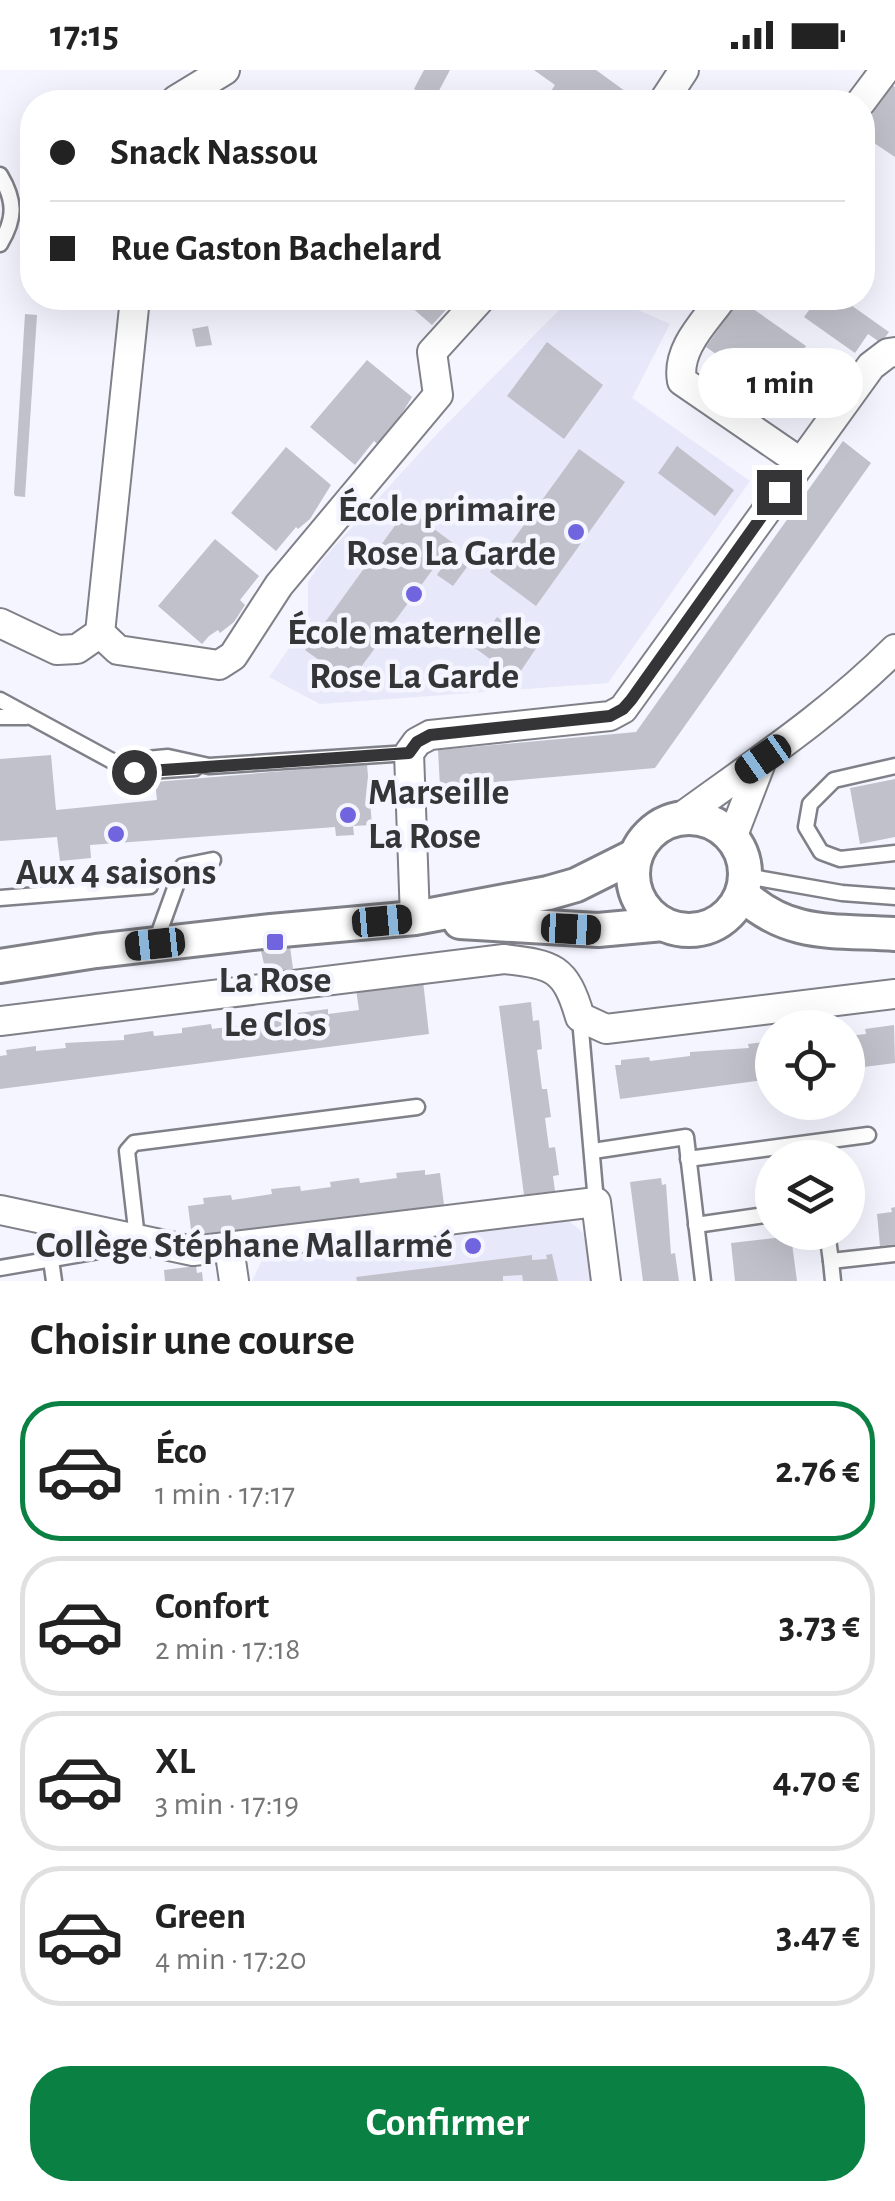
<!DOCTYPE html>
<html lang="fr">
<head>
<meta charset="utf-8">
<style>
  :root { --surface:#fff; --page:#f2f2f2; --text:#222; --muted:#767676; --line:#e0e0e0; --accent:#0b8043 }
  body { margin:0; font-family:"Alegreya Sans",sans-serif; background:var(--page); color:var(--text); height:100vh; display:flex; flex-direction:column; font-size:38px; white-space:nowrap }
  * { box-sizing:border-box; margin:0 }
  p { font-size:32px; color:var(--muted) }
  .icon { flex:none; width:55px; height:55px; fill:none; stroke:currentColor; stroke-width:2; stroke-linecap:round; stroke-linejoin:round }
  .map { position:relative; height:1211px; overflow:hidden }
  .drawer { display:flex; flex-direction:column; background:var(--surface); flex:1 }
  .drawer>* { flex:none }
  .guide { position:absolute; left:20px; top:20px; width:855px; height:220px; border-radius:40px; box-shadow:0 10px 40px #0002; display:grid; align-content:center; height:220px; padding:0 30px; background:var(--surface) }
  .buttons { position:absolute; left:755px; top:940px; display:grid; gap:20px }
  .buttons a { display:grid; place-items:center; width:110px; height:110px; border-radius:50%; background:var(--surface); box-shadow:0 10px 40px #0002; font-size:50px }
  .end { position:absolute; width:45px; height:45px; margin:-22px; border:12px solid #353538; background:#fff; box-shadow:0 0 0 5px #fff }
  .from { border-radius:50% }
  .bubble { position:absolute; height:70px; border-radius:35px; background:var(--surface); box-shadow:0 10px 40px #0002; font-size:32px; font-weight:700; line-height:70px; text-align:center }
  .car { position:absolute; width:30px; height:60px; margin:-30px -15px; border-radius:12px; box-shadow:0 0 8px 2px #0007; background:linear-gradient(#222 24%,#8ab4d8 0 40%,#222 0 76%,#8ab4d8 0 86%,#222 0) }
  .guide b { display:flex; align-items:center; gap:35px; height:95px; font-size:38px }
  .guide b+b { border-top:2px solid var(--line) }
  .guide i { width:25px; height:25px; background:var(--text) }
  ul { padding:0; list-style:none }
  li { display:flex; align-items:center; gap:30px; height:140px; margin:0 20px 15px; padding:0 10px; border:5px solid var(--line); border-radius:40px }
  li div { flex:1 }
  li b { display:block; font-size:38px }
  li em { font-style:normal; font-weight:700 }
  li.selected { border-color:var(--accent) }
  li>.icon { width:90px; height:90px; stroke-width:1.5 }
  h2 { padding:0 30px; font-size:45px; line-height:120px }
  .primary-button { display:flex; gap:20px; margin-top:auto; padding:20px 30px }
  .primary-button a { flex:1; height:115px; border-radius:40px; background:var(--accent); color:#fff; font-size:40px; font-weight:700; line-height:115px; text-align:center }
  .status { display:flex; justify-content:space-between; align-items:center; height:70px; padding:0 50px; background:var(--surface); direction:ltr }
  .status svg { height:28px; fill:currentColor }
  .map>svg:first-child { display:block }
  .built { fill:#e7e8f9 }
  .building { fill:#c0c1ca }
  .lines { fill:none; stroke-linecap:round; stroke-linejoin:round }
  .service-casing { stroke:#808089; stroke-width:19 }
  .minor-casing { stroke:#808089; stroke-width:32 }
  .tertiary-casing { stroke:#808089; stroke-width:38 }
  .service { stroke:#fff; stroke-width:14 }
  .minor { stroke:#fff; stroke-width:28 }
  .tertiary { stroke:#fff; stroke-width:32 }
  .route { stroke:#353538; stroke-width:12 }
  .poi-dot { fill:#7065df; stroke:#f5f5ff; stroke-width:4 }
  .labels { text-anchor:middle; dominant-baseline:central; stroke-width:9; stroke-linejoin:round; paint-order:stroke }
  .poi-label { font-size:38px; font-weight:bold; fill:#353538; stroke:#f5f5ff }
</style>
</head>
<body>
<div class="status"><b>17:15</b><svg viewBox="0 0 49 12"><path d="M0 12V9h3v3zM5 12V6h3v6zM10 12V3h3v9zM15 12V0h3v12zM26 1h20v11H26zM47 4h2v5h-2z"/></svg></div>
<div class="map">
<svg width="895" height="1211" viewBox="0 0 895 1211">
  <rect width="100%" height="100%" fill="#f5f5ff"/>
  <!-- built -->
  <g class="built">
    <path d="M571,228h24l13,9 7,-7 55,24 -38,74 118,83 -142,202 -288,21 -51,-27 39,-56v-39l16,-24 112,-123z"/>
    <path d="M568,1150l16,14 7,47h-339l11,-23z"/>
  </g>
  <!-- building -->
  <g class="building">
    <path d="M424,0h26l-16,30 -20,-11z"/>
    <path d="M534,0h62l33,24 -6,8h-43l-13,-8 -4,6 -12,-9 4,-6z"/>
    <path d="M890,13l5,4v70l-33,-22v-12z"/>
    <path d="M417,228h35l3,2 -23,25 -22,-19z"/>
    <path d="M818,228h23l48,34 -8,11 -13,-9 -13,19 -51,-36z"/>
    <path d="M739,229l67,47 -33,48 -67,-47z"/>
    <path d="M25,244l12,1 -12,182 -10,-1 -1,-3z"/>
    <path d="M208,256l4,19 -16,2 -4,-18z"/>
    <path d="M547,272l56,43 -39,54 -57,-43z"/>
    <path d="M367,290l45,37 -11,18 3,2 -24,29 -6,-5 -19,24 -45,-38z"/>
    <path d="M843,371l28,22 -216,305 -215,19 -2,-37 198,-18z"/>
    <path d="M677,376l57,44 -19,26 -57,-43z"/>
    <path d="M286,377l45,38 -21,34 -12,10 -2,-2 -20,24 -45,-38z"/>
    <path d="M579,379l46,33 -89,124 -46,-34z"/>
    <path d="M407,439l46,34 -14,17 6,3 6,-8 16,12 -14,19 -16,-11 4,-6 -5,-4 -86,117 -45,-32z"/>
    <path d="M215,469l44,37 -19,24 5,5 -11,17 -14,11 -2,-3 -9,6 -7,8 -44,-38z"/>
    <path d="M497,547l40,30 -21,31 -41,-30z"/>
    <path d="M51,685l5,55 101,-10 -2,-18 212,-18 5,61 -19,1 1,9 -18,1 -1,-9 -245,18 1,13 -31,3 -3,-24 -57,4v-82z"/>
    <path d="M895,709v58l-35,7 -10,-56z"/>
    <path d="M290,876l3,23 -27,4 -5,-22z"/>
    <path d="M423,911l6,53 -429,55v-33l7,-1 -1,-5 30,-4v5l30,-3 -1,-5 59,-3v-5l29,-4 1,5 28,-3v-5l29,-4 1,5 30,-4 -1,-5 58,-2 -1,-5 30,-4v5l31,-4 -3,-21z"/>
    <path d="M531,932l2,19 6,-1 3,29 -5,1 5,39h5l4,28 -6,1 4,30 6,-1 4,28 -6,1 2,15 -31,4 -25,-189z"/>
    <path d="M894,955l1,38 -47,6v-33l18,-2 -1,-5z"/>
    <path d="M772,971v38l-152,20 -5,-34h6v-5l28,-3 1,4 40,-5v-4l59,-4 -1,-4z"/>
    <path d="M425,1100v5l15,-2 4,32 -252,32 -4,-31 16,-2 -1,-6 28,-3 1,5 40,-6 -1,-5 29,-3 1,5 30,-4 -1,-5 29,-4 1,5 37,-5 -1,-5z"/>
    <path d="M661,1108l1,7 4,-1 5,70 4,-1 4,28h-36l-13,-99z"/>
    <path d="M895,1137v37l-15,2 -3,-32 15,-2 -1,-4z"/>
    <path d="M791,1166l6,45h-62l-4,-38z"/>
    <path d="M552,1184l6,27h-35l-1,-6 -19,1v5h-146l-1,-4 176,-22v5l15,-1 -1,-4z"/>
    <path d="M196,1196l1,7 5,-1 1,9h-38l-1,-11z"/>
  </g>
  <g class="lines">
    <defs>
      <g id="service">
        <path d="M0,105c15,25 16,43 0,69"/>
        <path d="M0,630l114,62 54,-5 41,9 200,-13"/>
        <path d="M0,647h26"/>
        <path d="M114,692l20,10 61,-4"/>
        <path d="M895,696l-61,14 -24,24 -4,23 15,25 19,7 55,-6"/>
        <path d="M746,806l96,17 53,4"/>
        <path d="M0,828l150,-12"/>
        <path d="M156,871l27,-75 30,-6"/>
        <path d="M580,949l16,183"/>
        <path d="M593,1081l93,-14 17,144"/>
        <path d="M688,1089l180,-24"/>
        <path d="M696,1155l76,-11"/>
        <path d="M827,1162l4,29"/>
        <path d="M51,1190l3,21"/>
        <path d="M0,1198l111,-19 26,-11 -10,-87 7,-8 283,-36"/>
        <path d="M833,1211l-2,-20 64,-7"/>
      </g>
      <g id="minor">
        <path d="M176,30l49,-30"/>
        <path d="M663,32l21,-32"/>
        <path d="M861,32l24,-32"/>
        <path d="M722,228c-17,24 -46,51 -40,83l118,81"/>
        <path d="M0,553l57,27 20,-1 23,-16 35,-335"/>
        <path d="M100,563l18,17 101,15 14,-9 46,-71 159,-190 -6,-43 49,-54"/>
        <path d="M680,748c74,-54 150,-104 215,-169"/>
        <path d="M732,768l30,-78"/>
        <path d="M415,848l-6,-165 8,-11 13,-7 180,-19 13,-7 248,-343 17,-13 7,-1"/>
        <path d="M0,951l504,-62c49,6 61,7 76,58l26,12 289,-35"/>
        <path d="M0,1140l193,41 403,-49 10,79"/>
        <path d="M229,1177l5,34"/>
      </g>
      <g id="tertiary">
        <circle cx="689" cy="804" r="56"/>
        <path d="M742,824c48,44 92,36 153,40"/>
        <path d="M460,852l138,8 65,-6"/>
        <path d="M0,896l96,-15 175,-20 144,-13 133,-25 28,-8 60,-30"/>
      </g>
    </defs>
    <!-- service casing -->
    <use href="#service" class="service-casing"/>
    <!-- minor casing -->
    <use href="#minor" class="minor-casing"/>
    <!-- tertiary casing -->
    <use href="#tertiary" class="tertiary-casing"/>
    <!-- service -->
    <use href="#service" class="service"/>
    <!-- minor -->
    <use href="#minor" class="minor"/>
    <!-- tertiary -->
    <use href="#tertiary" class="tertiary"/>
  </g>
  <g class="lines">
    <!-- route -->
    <path class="route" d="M134,702l275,-19 8,-11 13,-7 180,-19 13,-7 8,-9 148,-208"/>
  </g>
  <!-- markers -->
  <g class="poi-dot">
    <circle cx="576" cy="462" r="10"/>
    <circle cx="414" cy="524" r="10"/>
    <circle cx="348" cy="745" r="10"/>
    <circle cx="116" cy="764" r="10"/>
    <rect x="265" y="862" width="20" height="20" rx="5"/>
    <circle cx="473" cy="1176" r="10"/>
  </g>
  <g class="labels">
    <!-- poi labels -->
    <g class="poi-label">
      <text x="556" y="440" text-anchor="end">École primaire<tspan x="556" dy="44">Rose La Garde</tspan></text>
      <text x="414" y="563">École maternelle<tspan x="414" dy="44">Rose La Garde</tspan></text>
      <text x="368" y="723" text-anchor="start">Marseille<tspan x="368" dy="44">La Rose</tspan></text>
      <text x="116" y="803">Aux 4 saisons</text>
      <text x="275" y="911">La Rose<tspan x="275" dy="44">Le Clos</tspan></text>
      <text x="453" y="1176" text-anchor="end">Collège Stéphane Mallarmé</text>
    </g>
  </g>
</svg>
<div class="buttons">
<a><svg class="icon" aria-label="locate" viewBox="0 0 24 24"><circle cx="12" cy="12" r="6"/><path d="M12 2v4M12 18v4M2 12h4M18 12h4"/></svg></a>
<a><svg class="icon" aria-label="layers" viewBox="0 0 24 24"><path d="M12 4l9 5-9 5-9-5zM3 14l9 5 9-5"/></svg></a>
</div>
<i class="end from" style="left:134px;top:702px"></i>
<i class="end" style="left:779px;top:422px"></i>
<div class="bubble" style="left:698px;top:278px;width:165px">1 min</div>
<i class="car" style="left:763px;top:689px;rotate:235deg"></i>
<i class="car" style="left:382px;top:851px;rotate:85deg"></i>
<i class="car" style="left:571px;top:859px;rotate:93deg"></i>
<i class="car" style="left:155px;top:874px;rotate:264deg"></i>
<div class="guide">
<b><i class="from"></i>Snack Nassou</b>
<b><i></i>Rue Gaston Bachelard</b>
</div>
</div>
<section class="drawer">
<h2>Choisir une course</h2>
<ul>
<li class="selected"><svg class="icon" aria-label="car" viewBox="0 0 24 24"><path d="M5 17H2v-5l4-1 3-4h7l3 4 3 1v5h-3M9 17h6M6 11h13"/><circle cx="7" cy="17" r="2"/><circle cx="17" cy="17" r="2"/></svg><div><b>Éco</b><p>1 min · 17:17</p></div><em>2.76 €</em></li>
<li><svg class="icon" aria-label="car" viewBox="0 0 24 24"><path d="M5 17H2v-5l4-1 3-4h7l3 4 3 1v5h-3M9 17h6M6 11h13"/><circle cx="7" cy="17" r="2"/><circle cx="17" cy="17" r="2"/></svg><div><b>Confort</b><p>2 min · 17:18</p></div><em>3.73 €</em></li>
<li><svg class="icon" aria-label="car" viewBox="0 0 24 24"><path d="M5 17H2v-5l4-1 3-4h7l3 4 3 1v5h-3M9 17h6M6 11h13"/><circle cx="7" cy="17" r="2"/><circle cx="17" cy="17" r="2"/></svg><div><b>XL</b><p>3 min · 17:19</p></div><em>4.70 €</em></li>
<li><svg class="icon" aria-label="car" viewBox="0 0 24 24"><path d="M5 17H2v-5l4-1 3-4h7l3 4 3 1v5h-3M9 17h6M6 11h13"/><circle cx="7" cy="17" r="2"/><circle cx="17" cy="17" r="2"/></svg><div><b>Green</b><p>4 min · 17:20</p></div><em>3.47 €</em></li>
</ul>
<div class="primary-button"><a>Confirmer</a></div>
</section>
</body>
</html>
